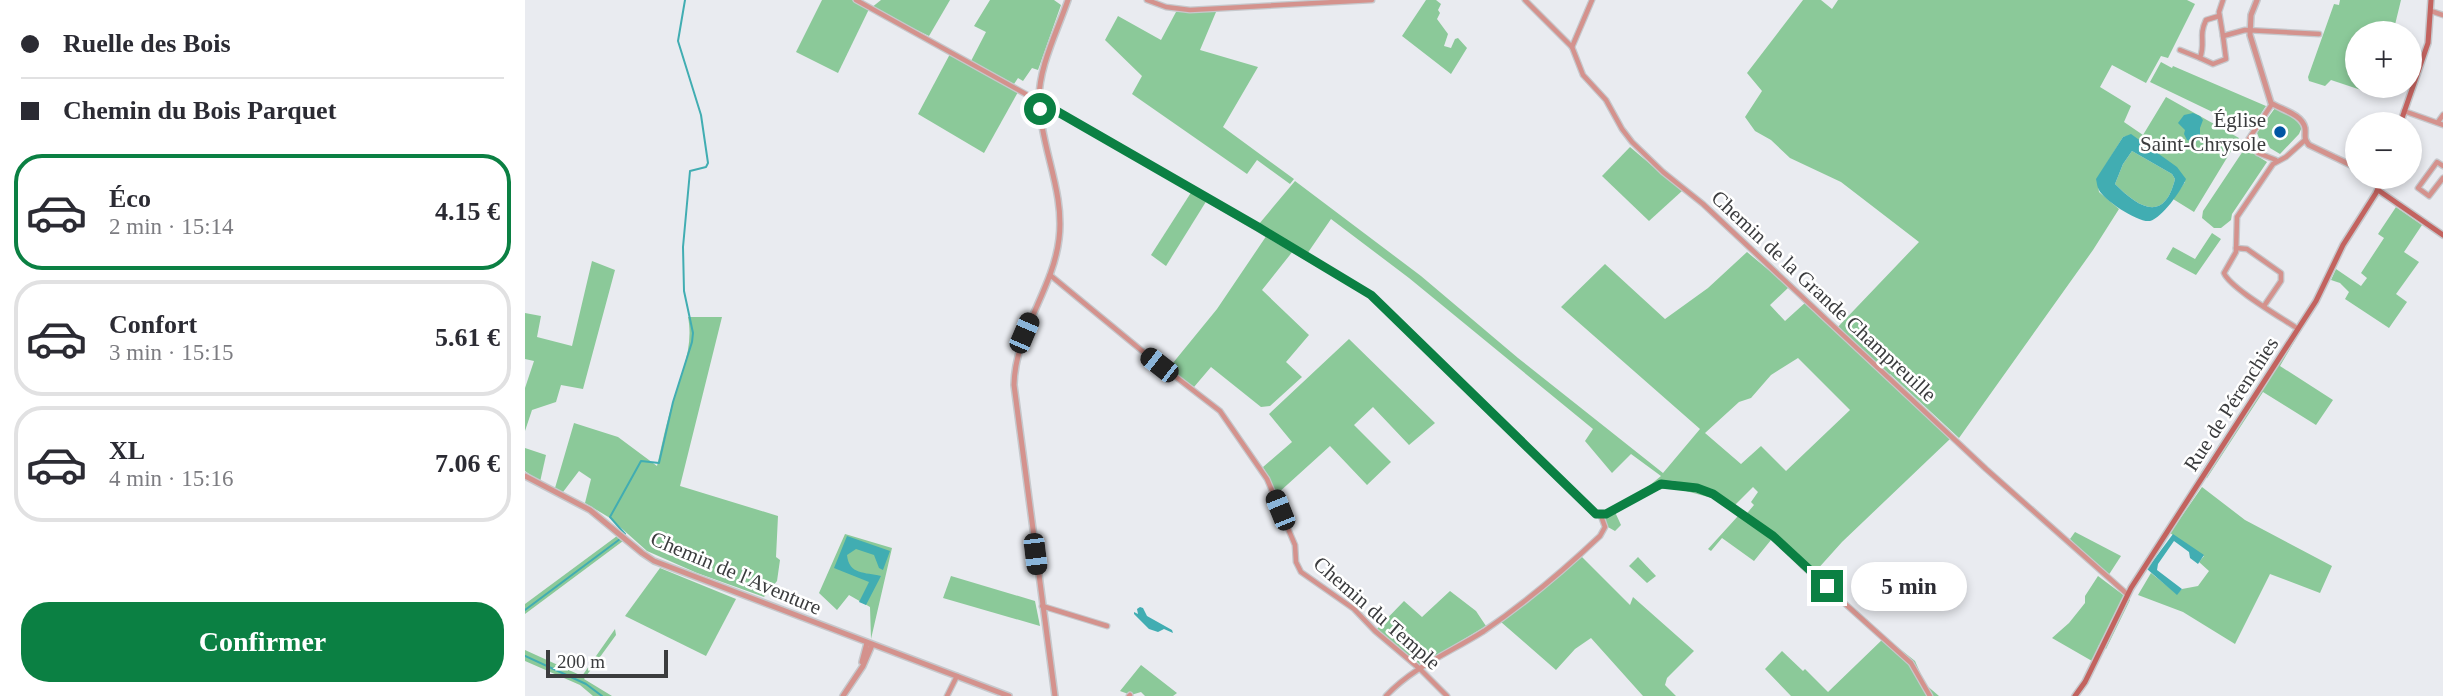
<!DOCTYPE html>
<html lang="fr">
<head>
<meta charset="utf-8">
<style>
  :root { --surface:#fff; --page:#f7f7f7; --text:#2b2b33; --muted:#7c7c81; --line:#e1e1e2; --accent:#0b8043 }
  body { margin:0; font-family:"Times New Roman",serif; background:var(--page); color:var(--text); height:100vh; display:flex; flex-direction:column; font-size:26px; white-space:nowrap }
  * { box-sizing:border-box; margin:0 }
  p { font-size:23px; color:var(--muted) }
  .icon { flex:none; width:38px; height:38px; fill:none; stroke:currentColor; stroke-width:2; stroke-linecap:round; stroke-linejoin:round }
  .map { position:relative; flex:1; overflow:hidden }
  .drawer { display:flex; flex-direction:column; background:var(--surface); width:525px }
  .drawer>* { flex:none }
  .top-card { display:grid; align-content:center; height:154px; padding:0 21px; background:var(--surface) }
  .controls { position:absolute; left:1820px; top:21px; display:grid; gap:14px }
  .controls a { display:grid; place-items:center; width:77px; height:77px; border-radius:50%; background:var(--surface); box-shadow:0 4px 10px #0003; font-size:35px }
  .scale { position:absolute; left:21px; bottom:18px; width:122px; box-sizing:border-box; padding-left:7px; border:4px solid #3b3c3e; border-top:0; font-size:19px; line-height:24px; white-space:nowrap; color:#3b3c3e; -webkit-text-stroke:5px #fff; paint-order:stroke }
  .end { position:absolute; width:32px; height:32px; margin:-16px; border:9px solid #0b8043; background:#fff; box-shadow:0 0 0 4px #fff }
  .from { border-radius:50% }
  .bubble { position:absolute; height:49px; border-radius:24px; background:var(--surface); box-shadow:0 4px 10px #0003; font-size:23px; font-weight:600; line-height:49px; text-align:center }
  .car { position:absolute; width:21px; height:42px; margin:-21px -10px; border-radius:9px; box-shadow:0 0 5px 2px #0007; background:linear-gradient(#222 24%,#8ab4d8 0 40%,#222 0 76%,#8ab4d8 0 86%,#222 0) }
  .top-card b { display:flex; align-items:center; gap:24px; height:66px; font-size:26px }
  .top-card b+b { border-top:2px solid var(--line) }
  .top-card i { width:18px; height:18px; background:var(--text) }
  ul { padding:0; list-style:none }
  li { display:flex; align-items:center; gap:21px; height:116px; margin:0 14px 10px; padding:0 7px; border:4px solid var(--line); border-radius:28px }
  li div { flex:1 }
  li b { display:block; font-size:26px }
  li em { font-style:normal; font-weight:600 }
  li.current { border-color:var(--accent) }
  li>.icon { width:63px; height:63px; stroke-width:1.5 }
  .primary-button { display:flex; gap:14px; margin-top:auto; padding:14px 21px }
  .primary-button a { flex:1; height:80px; border-radius:28px; background:var(--accent); color:#fff; font-size:28px; font-weight:600; line-height:80px; text-align:center }
  main { display:flex; flex:1; min-height:0 }
  .map>svg:first-child { display:block }
  .green { fill:#8bc999; fill-rule:evenodd }
  .water { fill:#41adb2; fill-rule:evenodd }
  .lines { fill:none; stroke-linecap:round; stroke-linejoin:round }
  .stream { stroke:#41adb2; stroke-width:2 }
  .minor-casing { stroke:#c6c8cc; stroke-width:7 }
  .tertiary-casing { stroke:#c6c8cc; stroke-width:8 }
  .secondary-casing { stroke:#c6c8cc; stroke-width:8 }
  .minor { stroke:#d4928d; stroke-width:4.5 }
  .tertiary { stroke:#d4928d; stroke-width:5 }
  .secondary { stroke:#c3635f; stroke-width:5 }
  .route { stroke:#0b8043; stroke-width:9 }
  .poi-dot { fill:#0056a3; stroke:#fff; stroke-width:2.5 }
  .labels { text-anchor:middle; dominant-baseline:central; stroke-width:5; stroke-linejoin:round; paint-order:stroke }
  .poi-label { font-size:21px; fill:#3b3c3e; stroke:#fff; text-anchor:end }
  .street-label { font-size:21px; fill:#3b3c3e; stroke:#fff }
</style>
</head>
<body>
<main>
<section class="drawer">
<div class="top-card">
<b><i class="from"></i>Ruelle des Bois</b>
<b><i></i>Chemin du Bois Parquet</b>
</div>
<ul>
<li class="current"><svg class="icon" aria-label="car" viewBox="0 0 24 24"><path d="M5 17H2v-5l4-1 3-4h7l3 4 3 1v5h-3M9 17h6M6 11h13"/><circle cx="7" cy="17" r="2"/><circle cx="17" cy="17" r="2"/></svg><div><b>Éco</b><p>2 min · 15:14</p></div><em>4.15 €</em></li>
<li><svg class="icon" aria-label="car" viewBox="0 0 24 24"><path d="M5 17H2v-5l4-1 3-4h7l3 4 3 1v5h-3M9 17h6M6 11h13"/><circle cx="7" cy="17" r="2"/><circle cx="17" cy="17" r="2"/></svg><div><b>Confort</b><p>3 min · 15:15</p></div><em>5.61 €</em></li>
<li><svg class="icon" aria-label="car" viewBox="0 0 24 24"><path d="M5 17H2v-5l4-1 3-4h7l3 4 3 1v5h-3M9 17h6M6 11h13"/><circle cx="7" cy="17" r="2"/><circle cx="17" cy="17" r="2"/></svg><div><b>XL</b><p>4 min · 15:16</p></div><em>7.06 €</em></li>
</ul>
<div class="primary-button"><a>Confirmer</a></div>
</section>
<div class="map">
<svg width="1918" height="696" viewBox="0 0 1918 696">
  <rect width="100%" height="100%" fill="#e9ebf0"/>
  <!-- green -->
  <g class="green">
    <path d="M297,0h30l17,9 -31,64 -42,-21z"/>
    <path d="M356,0h69l-21,36 -58,-28z"/>
    <path d="M465,0h64l7,5 -23,65 -6,-2 -9,13 -5,-3 -4,6 -43,-23 15,-29 -12,-6z"/>
    <path d="M901,0h10l5,4 -3,6 2,3 -3,6 11,15 -4,12 7,2 4,-9 3,-1 9,10 -16,26 -49,-38z"/>
    <path d="M1278,0h18l11,9 6,-9h349l8,4 -27,54 -7,-2 -15,27 -34,-18 -12,22 31,19 -7,16 19,13 23,-38 73,41 -45,74 -21,-13 12,-17 -54,-47 -8,2 -26,42 2,13 20,17 -26,41 -134,188 -69,-64 -4,3 64,62 -108,103 -27,30 -6,-4 -4,4 -14,-15 3,-4 -19,-18 -21,26 -32,-23 -11,13 -3,-2 30,-33 5,2 11,-13 -3,-3 7,-10 -5,-5 -23,23 -18,-12 -41,-11 -13,3 -43,22 6,13 -6,6 -9,-5 -3,-13 30,-14 28,-23 -30,-22 -19,19 -27,-32 8,-12 -184,-151 -78,-59 -24,35 -48,-30 36,-43 126,95 97,82 145,115 37,-44 -139,-122 44,-43 60,55 43,-31 39,-36 42,35 -19,18 15,16 21,-19 29,28 84,-88 -78,-60 -51,-24 -19,-18 -16,-9 -10,-14 17,-26 -15,-18zM1273,358l52,52 -64,61 -25,-25 -20,18 -36,-31 34,-31 12,-4 20,-23z"/>
    <path d="M1815,0h61l-8,33h-36v53h18l-2,8 -42,-14 -6,6 -16,-5 -1,-4 26,-73 5,1z"/>
    <path d="M651,12h40l-16,38 58,17 -35,60 71,52 -4,5 -33,-24 -10,14 -115,-80 10,-18 -37,-36 13,-24 43,24z"/>
    <path d="M425,54l68,38 -34,61 -66,-39z"/>
    <path d="M1636,62l11,6 1,-2 93,40 -16,24 -100,-48z"/>
    <path d="M1750,108l16,7 11,12 -3,7 -19,20 -10,-6 -4,-8 -7,-2 -2,-5z"/>
    <path d="M1722,145l4,7 16,10 -35,52 -1,6 -10,8h-7l-12,-10 1,-7z"/>
    <path d="M1105,147l52,44 -33,30 -47,-45z"/>
    <path d="M1607,151l40,23 3,5c-11,45 -37,28 -60,5l8,-20z"/>
    <path d="M667,191l15,9 -41,66 -15,-11z"/>
    <path d="M1871,207l26,18 -18,27 15,10 -23,32 11,8 -18,26 -44,-29 4,-7 -9,-9 -9,-3 5,-11 25,17 6,-8 -6,-5 23,-35 -6,-4z"/>
    <path d="M1687,233l9,6 -25,36 -30,-16 7,-12 22,12z"/>
    <path d="M742,235l26,16 -31,39 47,45 -23,27 16,15 -32,29 -9,1 -50,-40 -17,20 -26,-18 49,-60z"/>
    <path d="M67,261l23,9 -32,119 -22,-4 -5,17 -24,8 -7,21v-43l9,-27 -9,-2v-46l16,3 -4,21 35,9z"/>
    <path d="M163,317h34l-42,169 98,30 -2,41 4,3 -3,21 -13,16 -67,-24 -50,-22 -37,-33 -25,-15 6,-24 -12,-8 -16,21 -8,-4 19,-65 44,14 39,29c5,-21 9,-43 16,-64 8,-29 21,-54 15,-85z"/>
    <path d="M1767,333l5,4 -17,29 53,34 -17,25 -53,-33 -56,86 -7,-4z"/>
    <path d="M824,339l86,84 -26,22 -36,-38 -19,18 37,37 -24,23 -37,-39 -53,48 -14,-27 29,-25 -23,-28z"/>
    <path d="M0,448l21,7 -6,27 -15,-11z"/>
    <path d="M1677,487l43,33 87,46 -12,27 -50,-19 -35,70 -52,-32 -45,-17 13,-22 26,21 5,-5 16,-3 11,-15 -10,-9 5,-6 -34,-23z"/>
    <path d="M1550,532l46,24 -13,20 -38,-37z"/>
    <path d="M320,534l47,14 -21,91 -1,-32 -21,-12 -12,15 -18,-17z"/>
    <path d="M92,536l6,5 -98,73v-10z"/>
    <path d="M1056,556l49,49 3,-8 61,54 -27,27 -2,7 11,11h-33l-52,-58 -16,11 -19,21 -55,-48 38,-29z"/>
    <path d="M1113,557l18,19 -9,7 -18,-17z"/>
    <path d="M135,568l76,31 -30,57 -81,-40z"/>
    <path d="M426,576l84,25 5,25 -97,-28z"/>
    <path d="M1573,576l32,24 -24,49 -7,-4 -7,16 -40,-23 17,-15 16,-20v-7z"/>
    <path d="M925,591l26,20 10,15 -60,36 -7,2 -43,-34 28,-29 18,16z"/>
    <path d="M90,629l1,6 -32,44 28,17h-19l-13,-11 -55,-24v-11l57,26z"/>
    <path d="M1360,637l30,24 10,23 14,12h-148l-26,-27 17,-18 21,20 2,-2 23,23z"/>
    <path d="M616,665l36,28 -4,3h-28l-4,-4 -10,3 -11,-4z"/>
  </g>
  <!-- water -->
  <g class="water">
    <path d="M1668,113l7,3 3,4 -3,8v10l-4,4 -9,-2 -3,-6 1,-4 -7,-7 6,-8z"/>
    <path d="M1606,134l46,33 9,12c-5,12 -24,39 -36,42 -12,2 -46,-21 -51,-31 -2,-3 -2,-7 -3,-11l27,-42zM1607,151l40,23 3,5c-11,45 -37,28 -60,5l8,-20z"/>
    <path d="M1648,534l31,21 -6,9 -8,-6 -1,-6 -15,-11 -16,23 -1,6 25,19 -5,6 -30,-26z"/>
    <path d="M322,536l43,15 -7,19 -4,-2 -5,-13 -18,-6 -9,6c2,20 18,17 34,21l-15,29 -7,-3 10,-20 -35,-14z"/>
    <path d="M615,607l3,1 4,8 25,14 1,3 -9,-4 -6,3 -9,-3 -15,-15v-2l4,2 -1,-5z"/>
  </g>
  <g class="lines">
    <!-- stream -->
    <g class="stream">
      <path d="M100,534l-15,-17 31,-56 18,2 14,-61 19,-60 1,-9 -9,-42 -1,-44 7,-76 16,-4 2,-4 -7,-48 -23,-74 7,-41"/>
      <path d="M0,610l95,-71"/>
      <path d="M0,656l61,28 16,12"/>
    </g>
    <defs>
      <g id="minor">
        <path d="M331,0l240,133 275,162 225,220 10,-1 55,-30h11l38,8 66,46 28,29 107,96 19,33"/>
        <path d="M622,0l19,7 24,3 182,-10"/>
        <path d="M1000,0l47,47 11,28 23,25 16,29 10,13 31,30 40,32 283,265 141,125"/>
        <path d="M1698,0l-4,12 4,24 22,-6 74,4"/>
        <path d="M1906,11l12,4"/>
        <path d="M1694,16l-13,4c-8,17 0,22 -6,38l13,6 13,-5 -3,-23"/>
        <path d="M1047,47l20,-47"/>
        <path d="M1655,50l20,8"/>
        <path d="M1747,104l-24,36 10,13 18,7"/>
        <path d="M1879,111l39,14"/>
        <path d="M1913,122l5,-7"/>
        <path d="M1918,166l-6,-4 -19,26 11,8 14,-18"/>
        <path d="M1711,248l11,1 34,24v8l-17,25"/>
        <path d="M525,275l91,75 79,61 47,68 28,66 1,17 5,10 53,37 21,22 45,38 27,27"/>
        <path d="M1773,329c-16,-11 -68,-41 -74,-56l12,-21 1,-35 36,-53 13,-7 19,-17"/>
        <path d="M517,606l65,20"/>
        <path d="M422,696l10,-20"/>
        <path d="M604,696l1,-1"/>
        <path d="M861,696c27,-29 65,-44 98,-65 41,-28 80,-61 116,-95l5,-9 -4,-11"/>
      </g>
      <g id="tertiary">
        <path d="M1732,0l-6,15 -1,20 21,68c11,7 31,11 34,25 1,8 -2,10 4,17l48,23"/>
        <path d="M1850,177l7,4"/>
        <path d="M0,476l65,34 52,43 12,8 355,135"/>
        <path d="M337,662l5,-19"/>
        <path d="M318,696l20,-30 9,-21"/>
        <path d="M530,696l-41,-311c1,-53 39,-95 45,-146 6,-47 -18,-91 -20,-137 -1,-34 18,-70 29,-102"/>
      </g>
      <g id="secondary">
        <path d="M1875,124l28,-81 3,-43"/>
        <path d="M1853,190l65,45"/>
        <path d="M1550,696l10,-14 46,-94 185,-287 27,-56 33,-52 7,-16"/>
      </g>
    </defs>
    <!-- minor casing -->
    <use href="#minor" class="minor-casing"/>
    <!-- tertiary casing -->
    <use href="#tertiary" class="tertiary-casing"/>
    <!-- secondary casing -->
    <use href="#secondary" class="secondary-casing"/>
    <!-- minor -->
    <use href="#minor" class="minor"/>
    <!-- tertiary -->
    <use href="#tertiary" class="tertiary"/>
    <!-- secondary -->
    <use href="#secondary" class="secondary"/>
  </g>
  <g class="lines">
    <!-- route -->
    <path class="route" d="M515,109l-1,-8 219,126 113,68 225,219h10l55,-30 36,4 16,6 60,42 54,50"/>
  </g>
  <!-- markers -->
  <circle class="poi-dot" cx="1755" cy="132" r="7"/>
  <g class="labels">
    <!-- poi labels -->
    <g class="poi-label">
      <text x="1741" y="120">Église<tspan x="1741" dy="24">Saint-Chrysole</tspan></text>
    </g>
    <!-- street labels -->
    <g class="street-label">
      <text transform="translate(1299 296) rotate(43)">Chemin de la Grande Champreuille</text>
      <text transform="translate(1706 404) rotate(-57)">Rue de Pérenchies</text>
      <text transform="translate(211 573) rotate(23)">Chemin de l'Aventure</text>
      <text transform="translate(852 613) rotate(41)">Chemin du Temple</text>
    </g>
  </g>
</svg>
<div class="controls">
<a>+</a>
<a>−</a>
</div>
<div class="scale">200 m</div>
<i class="end from" style="left:515px;top:109px"></i>
<i class="end" style="left:1302px;top:586px"></i>
<div class="bubble" style="left:1326px;top:562px;width:116px">5 min</div>
<i class="car" style="left:499px;top:333px;rotate:23deg"></i>
<i class="car" style="left:634px;top:365px;rotate:308deg"></i>
<i class="car" style="left:755px;top:510px;rotate:338deg"></i>
<i class="car" style="left:510px;top:554px;rotate:173deg"></i>
</div>
</main>
</body>
</html>
